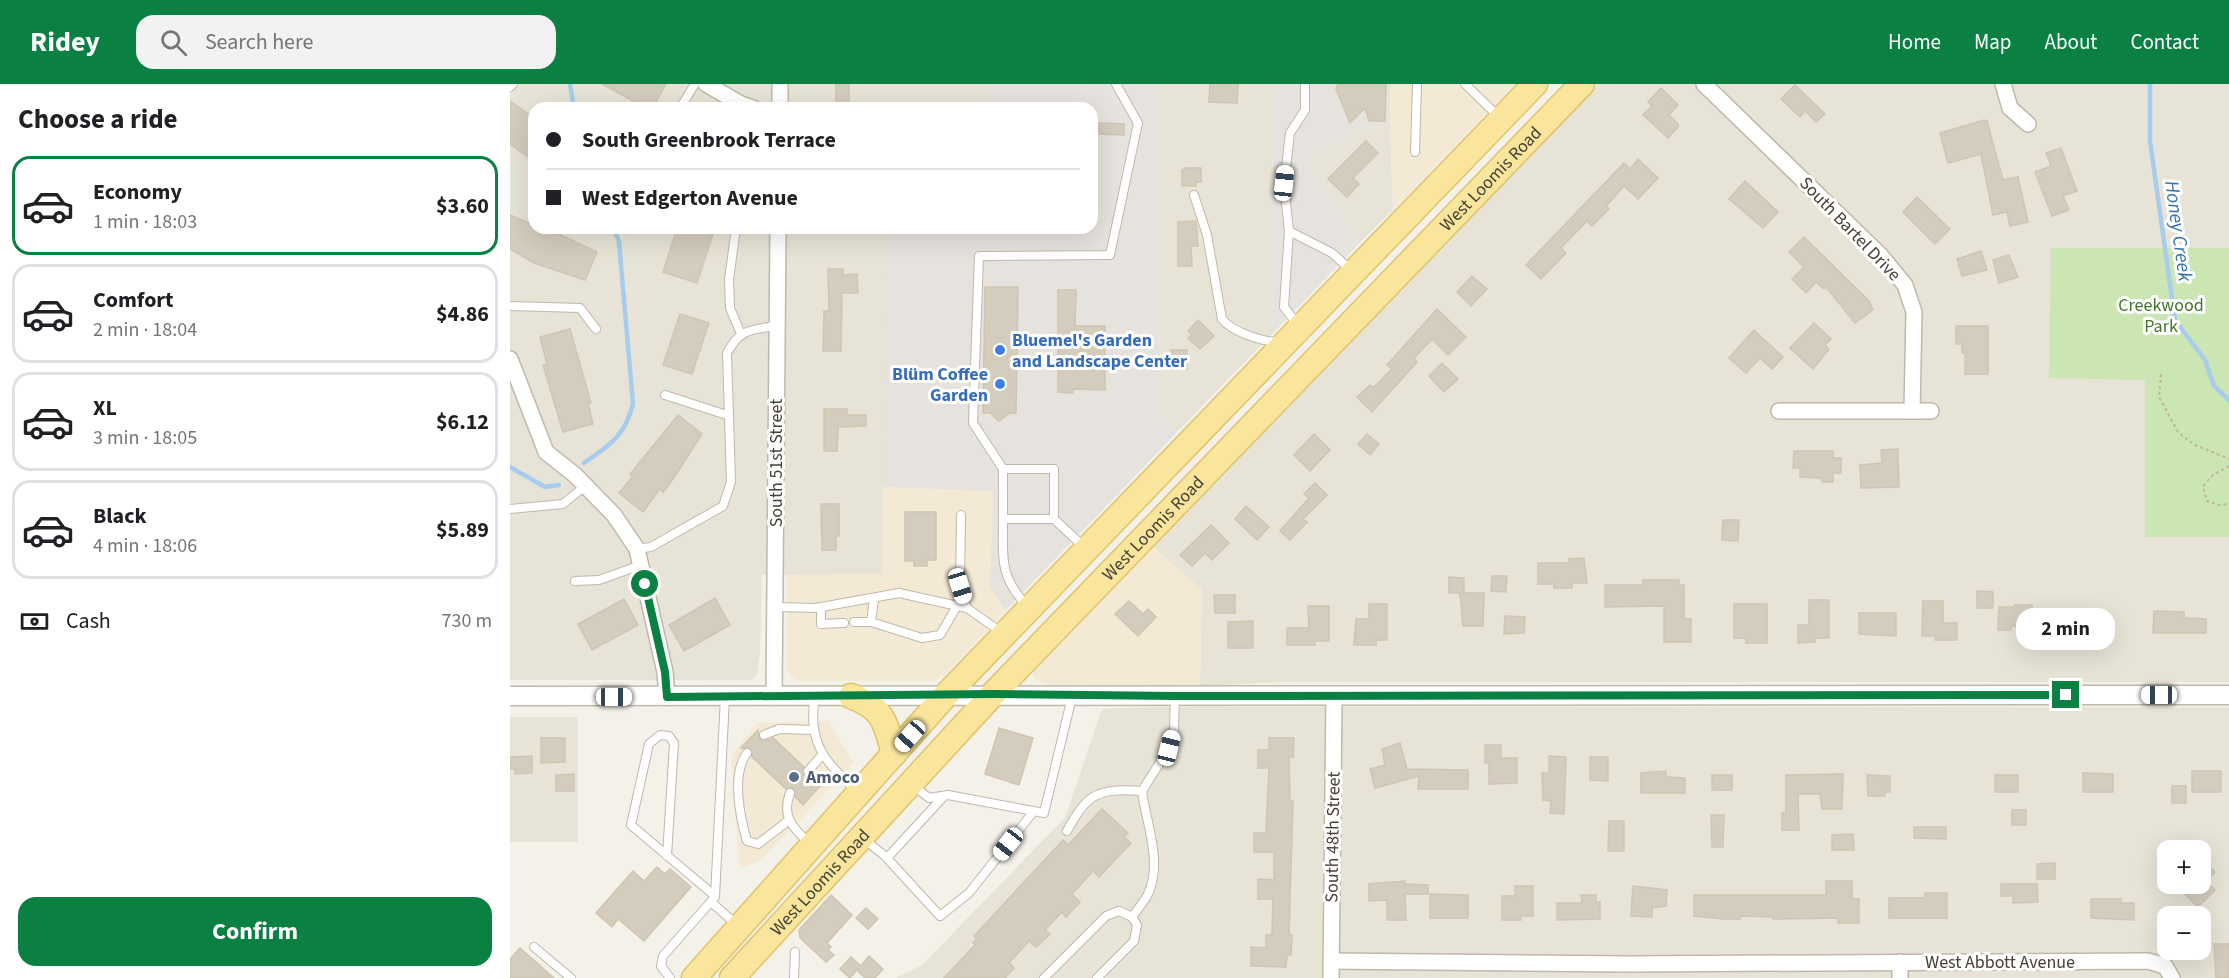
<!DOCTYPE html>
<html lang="en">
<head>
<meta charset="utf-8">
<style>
  :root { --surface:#fff; --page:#f2f2f2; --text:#202124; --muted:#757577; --line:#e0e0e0; --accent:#0b8043 }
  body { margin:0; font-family:"Source Sans 3",sans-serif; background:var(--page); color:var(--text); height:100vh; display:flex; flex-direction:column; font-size:22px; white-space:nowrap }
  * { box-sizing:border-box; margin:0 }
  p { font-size:20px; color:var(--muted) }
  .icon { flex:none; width:33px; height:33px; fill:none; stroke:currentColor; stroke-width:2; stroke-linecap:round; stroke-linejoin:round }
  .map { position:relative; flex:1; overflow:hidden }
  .details { display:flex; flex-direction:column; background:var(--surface); width:510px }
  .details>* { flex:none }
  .guide { position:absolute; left:18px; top:18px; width:570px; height:132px; border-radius:18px; box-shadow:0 6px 24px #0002; display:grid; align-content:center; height:132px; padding:0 18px; background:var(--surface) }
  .buttons { position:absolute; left:1647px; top:756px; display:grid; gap:12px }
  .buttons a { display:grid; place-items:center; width:54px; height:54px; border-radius:12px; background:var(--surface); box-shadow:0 6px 24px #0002; font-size:30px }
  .end { position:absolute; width:27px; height:27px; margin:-14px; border:8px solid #0b8043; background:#fff; box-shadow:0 0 0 3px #fff }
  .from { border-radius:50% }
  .bubble { position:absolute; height:42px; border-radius:18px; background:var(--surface); box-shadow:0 6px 24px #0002; font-size:20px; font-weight:700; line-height:42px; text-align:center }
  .car { position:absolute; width:18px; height:36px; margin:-18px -9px; border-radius:8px; box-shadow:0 0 4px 2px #0007; background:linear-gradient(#fff 24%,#345 0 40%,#fff 0 76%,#345 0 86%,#fff 0) }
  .guide b { display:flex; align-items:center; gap:21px; height:57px; font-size:22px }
  .guide b+b { border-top:2px solid var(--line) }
  .guide i { width:15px; height:15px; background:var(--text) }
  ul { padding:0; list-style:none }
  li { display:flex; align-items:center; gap:18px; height:99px; margin:0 12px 9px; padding:0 6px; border:3px solid var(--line); border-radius:18px }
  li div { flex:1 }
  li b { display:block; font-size:22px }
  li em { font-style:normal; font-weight:700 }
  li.on { border-color:var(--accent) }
  li>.icon { width:54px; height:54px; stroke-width:1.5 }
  h2 { padding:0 18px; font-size:27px; line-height:72px }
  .pay { display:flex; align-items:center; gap:15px; height:66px; padding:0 18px; font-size:22px }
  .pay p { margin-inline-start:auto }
  .button { display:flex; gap:12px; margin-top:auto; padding:12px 18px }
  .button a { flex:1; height:69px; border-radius:18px; background:var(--accent); color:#fff; font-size:24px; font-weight:700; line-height:69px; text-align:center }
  header { display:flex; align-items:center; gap:36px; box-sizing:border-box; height:84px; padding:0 30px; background:var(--accent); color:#fff }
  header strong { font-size:28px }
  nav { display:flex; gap:33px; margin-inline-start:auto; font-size:21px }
  .search { width:420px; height:54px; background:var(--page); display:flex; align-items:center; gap:15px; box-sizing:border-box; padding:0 21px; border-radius:18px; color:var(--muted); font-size:22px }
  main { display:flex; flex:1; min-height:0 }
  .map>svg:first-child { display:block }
  .residential { fill:#e7e3d6; fill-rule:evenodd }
  .commercial { fill:#f4e9d4 }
  .industrial { fill:#e6e2dd }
  .green { fill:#cbe5b3 }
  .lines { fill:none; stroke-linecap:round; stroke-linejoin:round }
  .stream { stroke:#a7cced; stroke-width:4.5 }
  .building { fill:#d4cdbe; stroke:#cfc5b2; stroke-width:1.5 }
  .service-casing { stroke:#beb9ab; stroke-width:10 }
  .minor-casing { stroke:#beb9ab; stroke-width:18 }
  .tertiary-casing { stroke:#beb9ab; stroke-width:21 }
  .primary-casing { stroke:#dec46b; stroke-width:27 }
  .path { stroke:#bfb69d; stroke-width:2; stroke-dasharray:3 3; stroke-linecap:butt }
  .service { stroke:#fff; stroke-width:8 }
  .minor { stroke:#fff; stroke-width:15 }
  .tertiary { stroke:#fff; stroke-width:18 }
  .primary { stroke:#f9e59b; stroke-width:24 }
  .route { stroke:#0b8043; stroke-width:8 }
  .shop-dot { fill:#3f7fe0; stroke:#fff; stroke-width:2 }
  .service-dot { fill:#5c6f8a; stroke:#fff; stroke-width:2 }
  .labels { text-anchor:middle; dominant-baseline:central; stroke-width:6; stroke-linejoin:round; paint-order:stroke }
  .street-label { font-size:18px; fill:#464137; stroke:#fff }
  .park-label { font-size:18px; fill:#43762d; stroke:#fff }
  .shop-label { font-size:18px; font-weight:bold; fill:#366cbe; stroke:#fff; text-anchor:start }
  .service-label { font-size:18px; font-weight:bold; fill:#4e5e75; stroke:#fff; text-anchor:start }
  .water-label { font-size:20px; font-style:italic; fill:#3572ad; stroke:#fff }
</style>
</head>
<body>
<header>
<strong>Ridey</strong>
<div class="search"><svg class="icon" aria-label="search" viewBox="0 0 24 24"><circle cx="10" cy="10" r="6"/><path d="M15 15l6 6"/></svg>Search here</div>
<nav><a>Home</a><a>Map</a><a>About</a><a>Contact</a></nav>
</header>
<main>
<section class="details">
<h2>Choose a ride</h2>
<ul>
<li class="on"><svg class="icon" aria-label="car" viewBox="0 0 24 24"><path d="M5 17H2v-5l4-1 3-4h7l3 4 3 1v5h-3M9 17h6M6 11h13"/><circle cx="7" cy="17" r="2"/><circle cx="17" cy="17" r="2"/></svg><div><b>Economy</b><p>1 min · 18:03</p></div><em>$3.60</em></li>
<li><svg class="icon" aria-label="car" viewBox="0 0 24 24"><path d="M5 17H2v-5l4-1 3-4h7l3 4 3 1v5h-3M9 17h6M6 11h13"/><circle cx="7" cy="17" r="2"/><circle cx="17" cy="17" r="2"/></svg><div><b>Comfort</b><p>2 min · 18:04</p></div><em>$4.86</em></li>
<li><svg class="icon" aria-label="car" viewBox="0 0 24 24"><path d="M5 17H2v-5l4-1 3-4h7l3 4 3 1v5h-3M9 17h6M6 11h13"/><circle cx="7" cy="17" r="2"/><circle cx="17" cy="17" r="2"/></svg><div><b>XL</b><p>3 min · 18:05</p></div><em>$6.12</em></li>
<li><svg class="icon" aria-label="car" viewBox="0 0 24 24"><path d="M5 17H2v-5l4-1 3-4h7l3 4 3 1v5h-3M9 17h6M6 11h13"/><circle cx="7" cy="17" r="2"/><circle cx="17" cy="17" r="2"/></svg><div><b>Black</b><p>4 min · 18:06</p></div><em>$5.89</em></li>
</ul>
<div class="pay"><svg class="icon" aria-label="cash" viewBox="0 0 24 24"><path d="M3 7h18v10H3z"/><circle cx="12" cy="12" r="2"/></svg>Cash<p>730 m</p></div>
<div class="button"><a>Confirm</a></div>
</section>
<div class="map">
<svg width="1719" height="894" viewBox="0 0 1719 894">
  <rect width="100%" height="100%" fill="#f3f1e8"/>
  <!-- residential -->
  <g class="residential">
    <path d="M0,0h478l-1,24h-453v120h355l-7,346 -120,1 -2,78 -3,22 -6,5h-241z"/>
    <path d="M650,0h113l-1,250 -95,98 -18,-20z"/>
    <path d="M1088,0h631v598h-945l-84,4 2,-96 -50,-44z"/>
    <path d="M851,42l29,1 3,83 -32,31 -54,-79z"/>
    <path d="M640,623h1079v271h-1333l26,-13 143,-147 37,-109zM1658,766h32v34h-32zM1658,832h32v34h-32z"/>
    <rect x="0" y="633" width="68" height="125"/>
  </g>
  <!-- commercial -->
  <g class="commercial">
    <path d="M880,0h124l-121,126 -3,-83z"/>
    <path d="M373,403l110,4 -3,97 16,22 -63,67 -10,4h-135l-7,-5 -4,-7v-94l95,-1z"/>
    <path d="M642,462l50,44 -2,96 -151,-1 -15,-6 -1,-8 5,-5z"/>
    <path d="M318,637l26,42 -92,96 -22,10 -9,-113 26,-33z"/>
  </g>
  <!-- industrial -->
  <g class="industrial">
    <path d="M478,0h172l-1,328 18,20 -171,178 -16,-22 3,-97 -110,-4 6,-259h203v-120h-105z"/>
    <path d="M763,0h117v43l-29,-1 -54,36 54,79 -89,93z"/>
  </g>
  <!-- green -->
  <path class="green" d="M1541,164h178v289h-84v-157l-96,-2z"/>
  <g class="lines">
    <!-- stream -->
    <g class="stream">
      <path d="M60,0l4,24"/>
      <path d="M1640,0v57l25,179 30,40 9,26 15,14"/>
      <path d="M74,379c26,-18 41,-27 49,-59l-14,-162 -5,-14"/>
      <path d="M0,383l35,20 14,-2"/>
    </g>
  </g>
  <!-- building -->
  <g class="building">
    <path d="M92,0h64l-13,24h-7z"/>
    <rect x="326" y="0" width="13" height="24"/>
    <path d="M700,0h28l-1,19 -28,-1z"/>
    <path d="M828,0h48l-1,37h-16l-4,-13 -15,15 -14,-34z"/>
    <path d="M1285,1l30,29 -9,8 -11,-11 -5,6 -19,-18z"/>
    <path d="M1151,4l17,17 -9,10 9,9v3l-10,11 -25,-23 9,-9 -4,-4z"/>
    <path d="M0,17l24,17v43l-24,-17z"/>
    <path d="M1474,36l3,1 16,59 15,-3 10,45 -18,4 -3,-14 -14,3 -12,-61 -33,9 -8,-30z"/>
    <path d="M589,39l25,1v11l-25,-1z"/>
    <path d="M856,57l12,12 -25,25 6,6 -12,13 -19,-18z"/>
    <path d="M1551,64l16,43 -14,5 6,14 -17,6 -17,-44 16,-6 -5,-13z"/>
    <path d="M1128,75l20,19 -20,21 -14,-13 -18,20 3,3 -17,17 -5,-5 -26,27 5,5 -25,26 -15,-14 98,-102 6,6z"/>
    <path d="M676,84h15v14h-5v4h-14v-16z"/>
    <path d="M1235,97l33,31 -15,16 -34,-29z"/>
    <path d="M1407,113l33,32 -15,15 -32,-32z"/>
    <path d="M0,131l24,10v3h12l51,24 -12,28 -51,-17 -24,-14z"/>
    <path d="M686,137l2,25h-7l1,20h-14v-44z"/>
    <path d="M167,144h38l-18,55 -34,-11z"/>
    <path d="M1294,153l65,64 4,9 -18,13 -29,-36 -2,2 -8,-7 -10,11 -14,-14 12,-12 -15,-15z"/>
    <path d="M1471,167l6,19 -25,6 -5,-17z"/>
    <path d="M1499,171l9,22 -19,6 -6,-23z"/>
    <path d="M318,185h15v6l14,-1 1,19h-16l-1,58h-18l1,-40h5z"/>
    <path d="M962,192l15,13 -16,17 -14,-14z"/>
    <path d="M475,203h33l-2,126h-6l-11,8 -9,-8h-7z"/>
    <path d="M548,206h18l-1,36h30v64l-32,-1v4l-15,-1z"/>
    <path d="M927,225l29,28 -18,18 -16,-16 -18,19 3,4 -45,50 -15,-15 13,-12 3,3 19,-19 -5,-4z"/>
    <path d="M170,230l29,9 -17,51 -29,-9z"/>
    <path d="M688,236l16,16 -14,13 -12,-11 4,-3 -4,-4z"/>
    <path d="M1304,239l17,16 -6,6 4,4 -16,20 -23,-21z"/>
    <path d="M1446,242h32v48h-23v-21h-3v-9h-6z"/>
    <path d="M60,245l21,74h-3l5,21 -30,8 -20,-67 4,-1 -7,-27z"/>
    <path d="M1244,246l29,27 -11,12 -12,-11 -14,15 -17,-15z"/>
    <rect x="661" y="266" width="16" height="19"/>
    <path d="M932,279l16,16 -14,13 -15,-16z"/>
    <path d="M314,325h23v6h19v11l-28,1 -1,24h-13z"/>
    <path d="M168,331l24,19 -29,45 -10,13 -3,-3 -17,23 -24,-19 14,-17 -3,-2z"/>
    <path d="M804,350l16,16 -20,21 -16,-16z"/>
    <path d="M857,350l12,10 -9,11 -12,-11z"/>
    <path d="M1388,365l1,38 -38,1 -1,-23 22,-2 -1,-13z"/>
    <path d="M1284,367h39v7h8v15h-8v9h-11v-4l-22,-1v-9h-7z"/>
    <path d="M805,399l12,12 -24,24 4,3 -17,18 -10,-9 29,-33 -5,-4z"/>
    <path d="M311,420h18v32h-3v14h-14z"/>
    <path d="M736,422l23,21 -12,13 -22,-21z"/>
    <path d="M395,428h31v48h-9v6h-13v-5h-9z"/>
    <path d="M1213,436h16l-1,21 -16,-1z"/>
    <path d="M701,441l18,18 -17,17 -7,-7 -13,13 -12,-11z"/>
    <path d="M1074,474l3,25h-15v5h-18v-4h-16v-21h31v-4z"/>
    <path d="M982,492h15l-1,16 -15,-1z"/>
    <path d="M939,493l15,1v15h20l-1,33h-20l-3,-33h-11z"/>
    <path d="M1133,496h36v5h5v34h7v23h-27v-36l-59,1v-22h38z"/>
    <path d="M1467,507l16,1v16h-16z"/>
    <path d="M704,511h21v18h-20z"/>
    <path d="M205,514l15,27 -46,26 -15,-26z"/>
    <path d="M114,515l14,26 -46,25 -14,-26z"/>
    <path d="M1299,516h20v38h-14v4l-17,1v-18h11z"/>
    <path d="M619,517l14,13 5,-5 8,8 -18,19 -23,-22z"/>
    <path d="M1413,517h20v22h14v17h-22v-4h-13z"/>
    <path d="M859,520h18v36h-11v5h-22l2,-26h13z"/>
    <path d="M1224,520h33v39h-21v-5h-12z"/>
    <path d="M1504,521h18l-1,21h-20v4h-13l1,-23h15z"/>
    <path d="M798,522h21v35h-14v4h-28v-17h22z"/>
    <path d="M1644,527l30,1v6l22,1v14h-53z"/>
    <path d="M1349,529h37v23l-37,-2z"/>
    <path d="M995,532l20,1 -1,16 -20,1z"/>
    <path d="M743,537v27h-25v-26z"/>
    <path d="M489,644l34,10 -14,47 -34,-11z"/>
    <path d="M248,646l2,9 10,1 3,-2 31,29v8h9l9,9 -19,21 -8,-8 -1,-9 -8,1 -34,-32 -2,-9h-9z"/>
    <path d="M31,654h24v24l-24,1z"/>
    <path d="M759,654h25l-1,19h-4l1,44h3l-4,134h3l-1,20h-4l-1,12 -35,-1v-19l15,1v-13h6l1,-36h-15v-20l16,1v-28h-20v-19h12l3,-65h-11v-18h11z"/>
    <path d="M890,659l7,26 61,1v19h-50l1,-13 -44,12 -5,-19 15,-4 -3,-16z"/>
    <path d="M975,661h16v13h16v25l-28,1v-21h-4z"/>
    <path d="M22,672v17l-17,1v-5h-5v-12z"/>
    <path d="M1039,672l17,1 -2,57 -14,-1 1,-12 -8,-1 -1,-27h7z"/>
    <path d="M1080,673h18v24l-18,-1z"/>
    <path d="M1156,687v6l19,1v15h-44v-20z"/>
    <rect x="1682" y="687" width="29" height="21"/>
    <path d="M1573,689l30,1v18h-30z"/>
    <path d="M64,690v17h-18v-16z"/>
    <path d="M1333,690l-1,35h-20l-2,-15h-22l1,36h-17v-17h4v-38z"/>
    <rect x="1202" y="691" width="20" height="15"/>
    <path d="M1357,691l23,1v16h-5v4h-17z"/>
    <rect x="1485" y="691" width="23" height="17"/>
    <rect x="1662" y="702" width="14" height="17"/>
    <path d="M592,725l26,24 -4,4 7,6 -32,34 -6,-6 -21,23 8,8 -14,15 -4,-5 -17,18 5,4 -14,13 -7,-6 -20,22 5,5 -9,10h-61l31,-33 -2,-2 4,-5 -3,-2 89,-96 5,5z"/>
    <rect x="1502" y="726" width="14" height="15"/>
    <path d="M1201,731h13l-1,32h-11z"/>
    <path d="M1099,737h15v30h-16z"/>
    <path d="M1404,743h32v12l-32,-1z"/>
    <path d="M1343,750l1,16h-22v-15z"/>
    <path d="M1690,774l15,14 -9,9 9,9 -17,17 -14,-14 3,-3 -6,-6h19z"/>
    <path d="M1545,779v16h-18v-15z"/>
    <path d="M147,783l8,7 5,-5 21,18 -47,54 -26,-22 -6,8 -16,-14 37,-42 11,10z"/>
    <path d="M895,797v3l23,1v9h-23l1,26h-19v-20l-18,1v-17z"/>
    <path d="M1316,797h26v18h7v24h-21v-5l-65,1v-2l-33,-1v3h-16l-30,-3v-21h132z"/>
    <path d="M1491,800h36l1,18 -25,1v-7h-12z"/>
    <path d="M1005,802h18v30h-12v4h-19v-24h13z"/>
    <path d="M1123,802l34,4 -1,16 -14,2v9l-21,-1z"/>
    <path d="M1415,809h22v25h-58v-20h36z"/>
    <path d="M920,810l38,1v23h-38z"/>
    <path d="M321,811l21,20 -25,28 4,4 -3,3 6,5 -8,7 -26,-24 -1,-8z"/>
    <path d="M1071,811h15v7h4v17l-43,1v-17h25z"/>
    <path d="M1581,815h30v4h13v17l-43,-2z"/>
    <path d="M356,824l12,11 -10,10 -12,-11z"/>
    <path d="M1704,860h15v34h-13z"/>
    <path d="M10,864l34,30h-44v-19z"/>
    <path d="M359,872l14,13 -8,9h-10l-8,-8 -7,8 -10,-9 11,-12 10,9z"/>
  </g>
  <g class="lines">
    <defs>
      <g id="service">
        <path d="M955,0l35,34"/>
        <path d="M0,3l3,-3"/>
        <path d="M170,24l15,-24"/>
        <path d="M905,68l2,-68"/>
        <path d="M684,111l13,40 15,84c10,13 41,23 57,23"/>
        <path d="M226,144l-7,51 1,29 11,26"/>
        <path d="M779,147l43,22 20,18"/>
        <path d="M0,222l70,2 16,21"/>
        <path d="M787,240l-13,-17 5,-76 -5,-47 6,-51 15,-23v-26"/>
        <path d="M155,311l62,20"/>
        <path d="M493,385v50"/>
        <path d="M0,425l53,-5 23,-19"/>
        <path d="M451,431l-1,72 7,21"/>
        <path d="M544,435v-50h-51l-30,-46 6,-167 131,-1 28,-132 -22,-39"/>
        <path d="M127,465l14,-2 72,-41 8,-24 -4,-129c13,-24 23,-23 49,-27"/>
        <path d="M65,497l24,-1 42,-15"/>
        <path d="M364,515l-3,23 51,16 18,-3 17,-29"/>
        <path d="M266,523l40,1 83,-15 68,15 34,24"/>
        <path d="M311,523v17l23,-1"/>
        <path d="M518,523c-29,-31 -25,-47 -25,-88h51l30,28"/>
        <path d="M344,538h17"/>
        <path d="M305,613c-8,44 9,65 41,93"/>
        <path d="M254,651l15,-6 34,1"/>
        <path d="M237,669c-16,21 -7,64 0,88l11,3 30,-23"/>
        <path d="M298,687l15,-17"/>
        <path d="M404,702l15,12 19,-3 96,18 28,-116"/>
        <path d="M280,709c-9,24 3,35 20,51"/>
        <path d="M557,747c21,-38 30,-43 75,-40"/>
        <path d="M355,756l20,16 55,60 29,-23 65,-82"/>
        <path d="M157,772l7,-113 -5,-7 -9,-1 -11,9 -18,81 84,71"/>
        <path d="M377,774l57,-62"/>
        <path d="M201,818l26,23"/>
        <path d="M622,833c5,-7 12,-15 16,-23 15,-32 -2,-71 -6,-103l27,-43 5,-19 1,-33"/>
        <path d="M24,863l37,31"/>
        <path d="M160,894l-9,-12 2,-10 52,-59 10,-200"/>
        <path d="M284,894l1,-26"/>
        <path d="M534,894l62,-62 13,-5 13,6 5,8 -3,16 -37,37"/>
      </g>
      <g id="minor">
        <path d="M196,0l35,20 12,4"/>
        <path d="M1194,0l177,172 24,29 9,27 -2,99"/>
        <path d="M1493,0l7,24 18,16"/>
        <path d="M270,24v-24"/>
        <path d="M0,275l36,93 29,23 39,40 23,34 28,123 2,25"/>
        <path d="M1269,327h152"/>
        <path d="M264,613l4,-469"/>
        <path d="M821,877l297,3 520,-3 17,5 7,12"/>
        <path d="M821,894l3,-283"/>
        <path d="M1390,894v-16"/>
      </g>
      <path id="tertiary" d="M0,612l1719,-1"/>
      <g id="primary">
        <path d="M341,612c33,13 34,25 43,58"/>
        <path d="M184,894l252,-283 589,-611"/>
        <path id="s1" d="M222,894l261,-284 589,-610"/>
      </g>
    </defs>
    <!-- service casing -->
    <use href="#service" class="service-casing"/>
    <!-- minor casing -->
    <use href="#minor" class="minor-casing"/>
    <!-- tertiary casing -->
    <use href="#tertiary" class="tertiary-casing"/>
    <!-- primary casing -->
    <use href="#primary" class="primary-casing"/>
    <!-- path -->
    <g class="path">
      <path d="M1651,290l-2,23 19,35 15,12 36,15"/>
      <path d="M1719,382l-16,9 -10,11 4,15 11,4 11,-1"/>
    </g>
    <!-- service -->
    <use href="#service" class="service"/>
    <!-- minor -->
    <use href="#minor" class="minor"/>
    <!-- tertiary -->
    <use href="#tertiary" class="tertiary"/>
    <!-- primary -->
    <use href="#primary" class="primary"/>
  </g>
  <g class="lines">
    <!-- route -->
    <path class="route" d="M135,500l20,88 2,25 326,-3 182,2 891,-1"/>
  </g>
  <!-- markers -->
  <g class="shop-dot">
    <circle cx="490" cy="266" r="6"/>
    <circle cx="490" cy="300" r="6"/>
  </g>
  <circle class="service-dot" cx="284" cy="693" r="6"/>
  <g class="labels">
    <!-- street labels -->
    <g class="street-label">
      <text stroke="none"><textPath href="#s1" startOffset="1102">West Loomis Road</textPath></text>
      <text transform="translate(1340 145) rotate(46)">South Bartel Drive</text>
      <text transform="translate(266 379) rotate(-90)">South 51st Street</text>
      <text stroke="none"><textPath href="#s1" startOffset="616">West Loomis Road</textPath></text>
      <text transform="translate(823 753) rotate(-89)">South 48th Street</text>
      <text stroke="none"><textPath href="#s1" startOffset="130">West Loomis Road</textPath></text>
      <text x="1490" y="878">West Abbott Avenue</text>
    </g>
    <!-- park labels -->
    <g class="park-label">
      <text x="1651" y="221">Creekwood<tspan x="1651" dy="21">Park</tspan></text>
    </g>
    <!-- shop labels -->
    <g class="shop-label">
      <text x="502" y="256">Bluemel's Garden<tspan x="502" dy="21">and Landscape Center</tspan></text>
      <text x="478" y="290" text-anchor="end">Blüm Coffee<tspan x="478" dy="21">Garden</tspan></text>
    </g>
    <!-- service labels -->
    <g class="service-label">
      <text x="296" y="693">Amoco</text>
    </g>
    <!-- water labels -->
    <g class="water-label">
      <text transform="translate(1668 147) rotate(82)">Honey Creek</text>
    </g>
  </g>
</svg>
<div class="buttons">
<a>+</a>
<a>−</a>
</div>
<i class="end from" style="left:135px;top:500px"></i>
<i class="end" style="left:1556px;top:611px"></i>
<div class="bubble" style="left:1506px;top:524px;width:99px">2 min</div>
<i class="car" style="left:774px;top:99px;rotate:6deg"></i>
<i class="car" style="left:450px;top:502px;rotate:163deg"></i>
<i class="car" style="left:1649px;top:611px;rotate:270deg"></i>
<i class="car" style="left:104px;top:613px;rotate:90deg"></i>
<i class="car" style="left:400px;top:652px;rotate:222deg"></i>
<i class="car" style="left:659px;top:664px;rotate:14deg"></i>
<i class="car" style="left:498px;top:760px;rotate:218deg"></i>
<div class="guide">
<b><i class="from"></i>South Greenbrook Terrace</b>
<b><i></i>West Edgerton Avenue</b>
</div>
</div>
</main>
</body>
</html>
